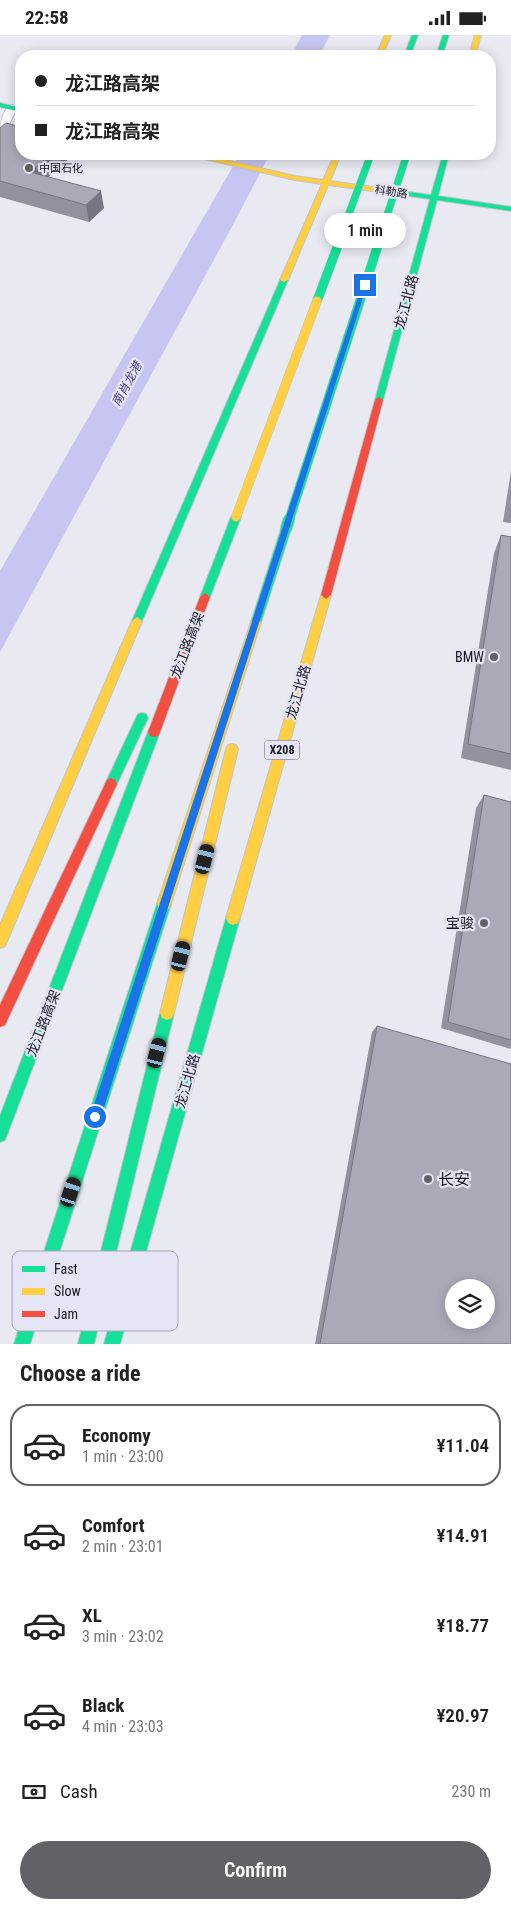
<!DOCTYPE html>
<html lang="en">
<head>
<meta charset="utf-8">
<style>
  :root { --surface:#fff; --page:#f6f6f6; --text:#222; --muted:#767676; --line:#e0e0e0; --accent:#626168 }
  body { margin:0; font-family:"Roboto Condensed","Noto Sans SC",sans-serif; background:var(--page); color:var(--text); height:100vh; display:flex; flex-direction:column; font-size:19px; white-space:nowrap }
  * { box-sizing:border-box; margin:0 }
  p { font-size:16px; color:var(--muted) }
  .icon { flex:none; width:28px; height:28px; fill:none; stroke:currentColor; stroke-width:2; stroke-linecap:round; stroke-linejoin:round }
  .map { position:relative; height:1309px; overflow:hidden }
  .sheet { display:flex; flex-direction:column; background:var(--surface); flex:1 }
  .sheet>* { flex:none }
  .banner { position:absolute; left:15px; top:15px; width:481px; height:110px; border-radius:20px; box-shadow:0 2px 12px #0003; display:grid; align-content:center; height:110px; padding:0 20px; background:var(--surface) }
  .buttons { position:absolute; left:445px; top:1244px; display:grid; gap:10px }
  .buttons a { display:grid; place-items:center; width:50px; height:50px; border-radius:50%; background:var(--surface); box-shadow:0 2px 12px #0003; font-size:25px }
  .end { position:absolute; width:22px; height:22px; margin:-11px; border:6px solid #1a73e8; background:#fff; box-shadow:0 0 0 2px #fff }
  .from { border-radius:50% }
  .bubble { position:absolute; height:35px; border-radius:18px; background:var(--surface); box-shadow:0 2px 12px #0003; font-size:16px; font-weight:600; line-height:35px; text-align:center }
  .car { position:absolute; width:15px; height:30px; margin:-15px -8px; border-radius:6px; box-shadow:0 0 4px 1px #0007; background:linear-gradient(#222 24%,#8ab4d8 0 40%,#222 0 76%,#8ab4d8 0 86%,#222 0) }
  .banner b { display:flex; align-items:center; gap:18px; height:48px; font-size:19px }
  .banner b+b { border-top:1px solid var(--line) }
  .banner i { width:12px; height:12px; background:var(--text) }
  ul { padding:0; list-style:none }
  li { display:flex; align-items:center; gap:15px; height:82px; margin:0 10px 8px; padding:0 10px; border:2px solid transparent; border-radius:20px }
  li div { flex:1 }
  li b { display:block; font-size:19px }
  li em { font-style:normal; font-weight:600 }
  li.selected { border-color:var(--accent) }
  li>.icon { width:45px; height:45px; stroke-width:1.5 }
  h2 { padding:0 20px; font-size:22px; line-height:60px }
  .pay { display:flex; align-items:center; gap:12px; height:55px; padding:0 20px; font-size:19px }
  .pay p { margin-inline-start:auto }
  .button { display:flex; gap:10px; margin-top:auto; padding:10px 20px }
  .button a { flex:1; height:58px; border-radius:30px; background:var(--accent); color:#fff; font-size:20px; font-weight:600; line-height:58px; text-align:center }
  .status { display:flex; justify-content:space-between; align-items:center; height:35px; padding:0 25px; background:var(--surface); direction:ltr }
  .status svg { height:14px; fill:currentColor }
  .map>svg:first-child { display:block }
  .water { fill:#c7c5f1 }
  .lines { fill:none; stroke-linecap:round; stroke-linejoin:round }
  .lane-casing { stroke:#c3c3ca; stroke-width:2 }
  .fast-casing { stroke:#c3c3ca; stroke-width:2 }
  .slow-casing { stroke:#c3c3ca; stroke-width:2 }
  .jam-casing { stroke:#c3c3ca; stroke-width:2 }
  .lane { fill:#fcfcfd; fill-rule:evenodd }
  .fast { fill:#16e098; fill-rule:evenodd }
  .slow { fill:#ffcf43; fill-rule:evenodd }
  .jam { fill:#f24e42; fill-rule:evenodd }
  .fast-bridge-far2-casing { stroke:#c3c3ca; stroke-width:8; stroke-linecap:butt }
  .fast-bridge-far1-casing { stroke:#c3c3ca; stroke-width:10; stroke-linecap:butt }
  .fast-bridge-casing { stroke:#c3c3ca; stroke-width:13; stroke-linecap:butt }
  .slow-bridge-casing { stroke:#c3c3ca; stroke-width:10; stroke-linecap:butt }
  .fast-bridge-far2 { stroke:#16e098; stroke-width:7 }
  .fast-bridge-far1 { stroke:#16e098; stroke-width:9 }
  .fast-bridge { stroke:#16e098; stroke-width:11 }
  .slow-bridge { stroke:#ffcf43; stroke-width:9 }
  .wall { fill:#92919d }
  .shaded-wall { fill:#777680 }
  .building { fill:#aaa9b7; stroke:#777680; fill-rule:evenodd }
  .route { fill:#1a73e8 }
  .poi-dot { fill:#626168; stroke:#e5e5f6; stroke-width:2 }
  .labels { text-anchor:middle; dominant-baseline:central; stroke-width:4.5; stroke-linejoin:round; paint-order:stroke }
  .far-poi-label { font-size:11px; fill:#19181e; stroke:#e5e5f6; text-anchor:start }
  .far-street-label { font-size:11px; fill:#19181e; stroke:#e5e5f6 }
  .far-water-label { font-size:12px; font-style:italic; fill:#43397f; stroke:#e5e5f6 }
  .shield { fill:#e5e5f6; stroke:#56565f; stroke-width:1 }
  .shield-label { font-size:12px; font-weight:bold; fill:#19181e }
  .street-label { font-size:14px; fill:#19181e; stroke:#e5e5f6 }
  .poi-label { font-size:14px; fill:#19181e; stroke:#e5e5f6; text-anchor:end }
  .near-poi-label { font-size:16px; fill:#19181e; stroke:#e5e5f6; text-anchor:start }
  .key { fill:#e5e5f6; stroke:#a8a8b5; stroke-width:1 }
  .key-label { font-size:14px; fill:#19181e }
</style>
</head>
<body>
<div class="status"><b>22:58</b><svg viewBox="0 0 49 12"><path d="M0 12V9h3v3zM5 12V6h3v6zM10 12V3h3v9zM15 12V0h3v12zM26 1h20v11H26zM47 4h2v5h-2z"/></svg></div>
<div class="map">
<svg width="511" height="1309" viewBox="0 0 511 1309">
  <rect width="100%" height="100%" fill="#e9e9f2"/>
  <!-- water -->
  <g class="water">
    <path d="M302,0h28l-11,21h-28z"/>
    <path d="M240,119h30l-35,67 -235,431v-81z"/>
  </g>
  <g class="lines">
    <defs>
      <path id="lane" d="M12,70l5,3 -12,25 16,4v6l-21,-6c0,-11 1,-27 12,-32z"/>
      <g id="fast">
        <path d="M412,0h6l-8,21h-6z"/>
        <path d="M443,0h6l-7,21h-6z"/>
        <path d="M0,68l21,5v4l-21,-5z"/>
        <path d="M443,119h6l-11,42 73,11v4l-74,-11 -54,200 -4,3 -4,-3 55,-201 -36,-5 -4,-2 4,-2 37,5z"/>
        <path d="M281,243l7,2 -146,341 -5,4 -4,-1 -1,-3z"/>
        <path d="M236,478l5,4 -31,80 -5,4 -4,-1 -1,-3 31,-80z"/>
        <path d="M286,490l5,4 -30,93 -5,4 -5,-4 30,-93z"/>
        <path d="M142,678l4,1 2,4 -33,70 -4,2 -4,-2 -2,-4 2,-4 31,-66z"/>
        <path d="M154,692l4,1 2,4 -153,403 -2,5 -5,2v-26l148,-384 2,-4z"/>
        <path d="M164,863l5,1 2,5 -141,440h-16l143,-440 2,-5z"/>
        <path d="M233,876l5,2 2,5 -120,426h-16l122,-426 2,-5z"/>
        <path d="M167,971l5,2 2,5 -80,331h-16l82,-331 2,-5z"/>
      </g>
      <g id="slow">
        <path d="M385,0h6l-9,21h-6z"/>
        <path d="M475,0h6l-6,21h-6z"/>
        <path d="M189,119h11l95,22 28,4 12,-26h6l-11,27 64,9 4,2 -4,2 -66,-9 -40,95 -4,2 -4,-2 42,-96 -27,-4 -103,-24z"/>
        <path d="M326,556l5,4 -91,323 -2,5 -5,2 -5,-2 -2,-5 95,-323z"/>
        <path d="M137,582l5,4 -137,325 -5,2v-23l132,-304z"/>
        <path d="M256,583l5,4 -90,282 -2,5 -5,1 -5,-1 -2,-5 94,-282z"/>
        <path d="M232,709l4,1 2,4 -64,264 -2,5 -5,2 -5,-2 -2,-5 66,-264 2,-4z"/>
      </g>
      <g id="jam">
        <path d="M379,362l4,3 -52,195 -5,4 -5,-4 54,-195z"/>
        <path d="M205,558l5,4 -50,135 -2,4 -4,1 -4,-1 -2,-4 52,-135z"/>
        <path d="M111,743l4,2 2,4 -112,241 -5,2v-22l107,-225z"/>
      </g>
    </defs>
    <!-- lane casing -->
    <use href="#lane" class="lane-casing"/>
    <!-- fast casing -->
    <use href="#fast" class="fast-casing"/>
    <!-- slow casing -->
    <use href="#slow" class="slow-casing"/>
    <!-- jam casing -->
    <use href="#jam" class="jam-casing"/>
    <!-- lane -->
    <use href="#lane" class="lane"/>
    <!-- fast -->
    <use href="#fast" class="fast"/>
    <!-- slow -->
    <use href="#slow" class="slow"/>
    <!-- jam -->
    <use href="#jam" class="jam"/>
    <defs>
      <g id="fast-bridge-far2">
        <path d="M337,211l34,-92"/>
        <path d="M377,211l30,-92"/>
      </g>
      <g id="fast-bridge-far1">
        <path d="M317,266l21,-56"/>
        <path d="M289,485l89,-275"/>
      </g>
      <path id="fast-bridge" d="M286,494l3,-10"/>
      <path id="slow-bridge" d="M236,482l81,-216"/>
    </defs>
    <!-- fast-bridge-far2 casing -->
    <use href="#fast-bridge-far2" class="fast-bridge-far2-casing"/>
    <!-- fast-bridge-far1 casing -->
    <use href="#fast-bridge-far1" class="fast-bridge-far1-casing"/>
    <!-- fast-bridge casing -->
    <use href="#fast-bridge" class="fast-bridge-casing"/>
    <!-- slow-bridge casing -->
    <use href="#slow-bridge" class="slow-bridge-casing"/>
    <!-- fast-bridge-far2 -->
    <use href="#fast-bridge-far2" class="fast-bridge-far2"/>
    <!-- fast-bridge-far1 -->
    <use href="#fast-bridge-far1" class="fast-bridge-far1"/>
    <!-- fast-bridge -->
    <use href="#fast-bridge" class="fast-bridge"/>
    <!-- slow-bridge -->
    <use href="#slow-bridge" class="slow-bridge"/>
  </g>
  <!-- wall -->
  <g class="wall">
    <path d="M0,93l21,26h50l1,2 -24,21 56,31 -15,14 -89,-25z"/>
    <path d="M511,436v52l-8,-1z"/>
    <path d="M501,500l10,2v233l-50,-12 33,-205z"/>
    <path d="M484,760l27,7v247l-70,-21 35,-220z"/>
    <path d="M377,991l134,318h-196l57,-312z"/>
  </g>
  <!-- shaded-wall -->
  <g class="shaded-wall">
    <path d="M51,119h20l1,2 -38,33 -4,-17z"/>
    <path d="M101,156l3,17 -15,14 -3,-17z"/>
  </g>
  <!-- building -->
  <g class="building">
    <path d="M6,88l15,4v27h30l-21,18 71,19 -15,14 -86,-24v-53z"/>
    <path d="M501,500l10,2v217l-43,-10z"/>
    <path d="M484,760l27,7v238l-63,-18z"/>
    <path d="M377,991l134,38v280h-191zM454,1252h32v33h-32z"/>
  </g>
  <!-- route -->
  <path class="route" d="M365,248l2,2 -266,832 -2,3 -4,2 -4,-2 -1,-3 272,-832z"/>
  <!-- markers -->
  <g class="poi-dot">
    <circle cx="29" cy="133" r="5"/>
    <circle cx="494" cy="622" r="5"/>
    <circle cx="484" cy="888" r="5"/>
    <circle cx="428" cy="1144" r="5"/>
  </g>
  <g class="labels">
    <!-- far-poi labels -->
    <g class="far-poi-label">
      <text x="39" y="133">中国石化</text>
    </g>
    <!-- far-street labels -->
    <g class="far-street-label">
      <text transform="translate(391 157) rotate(9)">科勒路</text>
    </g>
    <!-- far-water labels -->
    <g class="far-water-label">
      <text transform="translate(127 349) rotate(-61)">南肖龙港</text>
    </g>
    <!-- shield labels -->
    <rect class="shield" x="264.5" y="705.5" width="35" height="19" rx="4"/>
    <g class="shield-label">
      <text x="282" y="715">X208</text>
    </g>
    <!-- street labels -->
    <g class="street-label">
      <text transform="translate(406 267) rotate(-75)">龙江北路</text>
      <text transform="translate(187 610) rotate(-69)">龙江路高架</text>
      <text transform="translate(298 657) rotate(-74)">龙江北路</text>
      <text transform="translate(43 988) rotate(-69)">龙江路高架</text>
      <text transform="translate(187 1046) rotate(-74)">龙江北路</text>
    </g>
    <!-- poi labels -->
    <g class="poi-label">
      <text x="484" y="622">BMW</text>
      <text x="474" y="888">宝骏</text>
    </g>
    <!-- near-poi labels -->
    <g class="near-poi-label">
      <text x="438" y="1144">长安</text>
    </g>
  </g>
  <!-- legend -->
  <rect x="12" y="1216" width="166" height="80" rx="8" class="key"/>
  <rect x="22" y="1231" width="23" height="6" fill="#16e098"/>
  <rect x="22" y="1253" width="23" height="7" fill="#ffcf43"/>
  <rect x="22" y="1276" width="23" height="6" fill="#f24e42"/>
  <g class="key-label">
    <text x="54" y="1239">Fast</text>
    <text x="54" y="1261">Slow</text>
    <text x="54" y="1284">Jam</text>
  </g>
</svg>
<div class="buttons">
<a><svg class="icon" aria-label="layers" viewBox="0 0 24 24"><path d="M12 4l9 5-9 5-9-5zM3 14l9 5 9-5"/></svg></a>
</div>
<i class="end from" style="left:95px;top:1082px"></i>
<i class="end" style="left:365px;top:250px"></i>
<div class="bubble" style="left:324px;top:178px;width:82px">1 min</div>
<i class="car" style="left:205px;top:824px;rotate:14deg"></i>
<i class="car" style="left:181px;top:921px;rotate:14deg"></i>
<i class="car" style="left:157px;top:1018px;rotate:14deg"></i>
<i class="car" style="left:71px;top:1157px;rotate:18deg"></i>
<div class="banner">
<b><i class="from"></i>龙江路高架</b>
<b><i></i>龙江路高架</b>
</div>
</div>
<section class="sheet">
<h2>Choose a ride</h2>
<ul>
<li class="selected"><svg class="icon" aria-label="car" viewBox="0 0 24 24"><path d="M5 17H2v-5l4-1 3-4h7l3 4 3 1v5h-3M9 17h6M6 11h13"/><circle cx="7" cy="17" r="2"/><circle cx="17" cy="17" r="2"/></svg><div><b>Economy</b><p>1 min · 23:00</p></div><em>¥11.04</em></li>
<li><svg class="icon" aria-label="car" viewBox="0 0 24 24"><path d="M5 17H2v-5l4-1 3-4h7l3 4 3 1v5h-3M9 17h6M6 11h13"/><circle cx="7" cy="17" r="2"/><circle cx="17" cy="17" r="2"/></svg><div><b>Comfort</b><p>2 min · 23:01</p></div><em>¥14.91</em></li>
<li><svg class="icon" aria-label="car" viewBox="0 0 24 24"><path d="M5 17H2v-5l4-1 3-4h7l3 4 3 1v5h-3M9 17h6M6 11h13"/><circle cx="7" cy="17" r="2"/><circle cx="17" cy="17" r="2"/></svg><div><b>XL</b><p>3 min · 23:02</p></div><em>¥18.77</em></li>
<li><svg class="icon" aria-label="car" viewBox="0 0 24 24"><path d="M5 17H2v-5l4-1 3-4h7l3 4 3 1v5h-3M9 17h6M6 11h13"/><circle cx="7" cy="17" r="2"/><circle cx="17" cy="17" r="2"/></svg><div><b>Black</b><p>4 min · 23:03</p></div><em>¥20.97</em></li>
</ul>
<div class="pay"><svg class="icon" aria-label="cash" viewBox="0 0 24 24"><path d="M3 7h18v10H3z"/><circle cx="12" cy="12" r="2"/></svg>Cash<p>230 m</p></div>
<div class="button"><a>Confirm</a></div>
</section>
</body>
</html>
